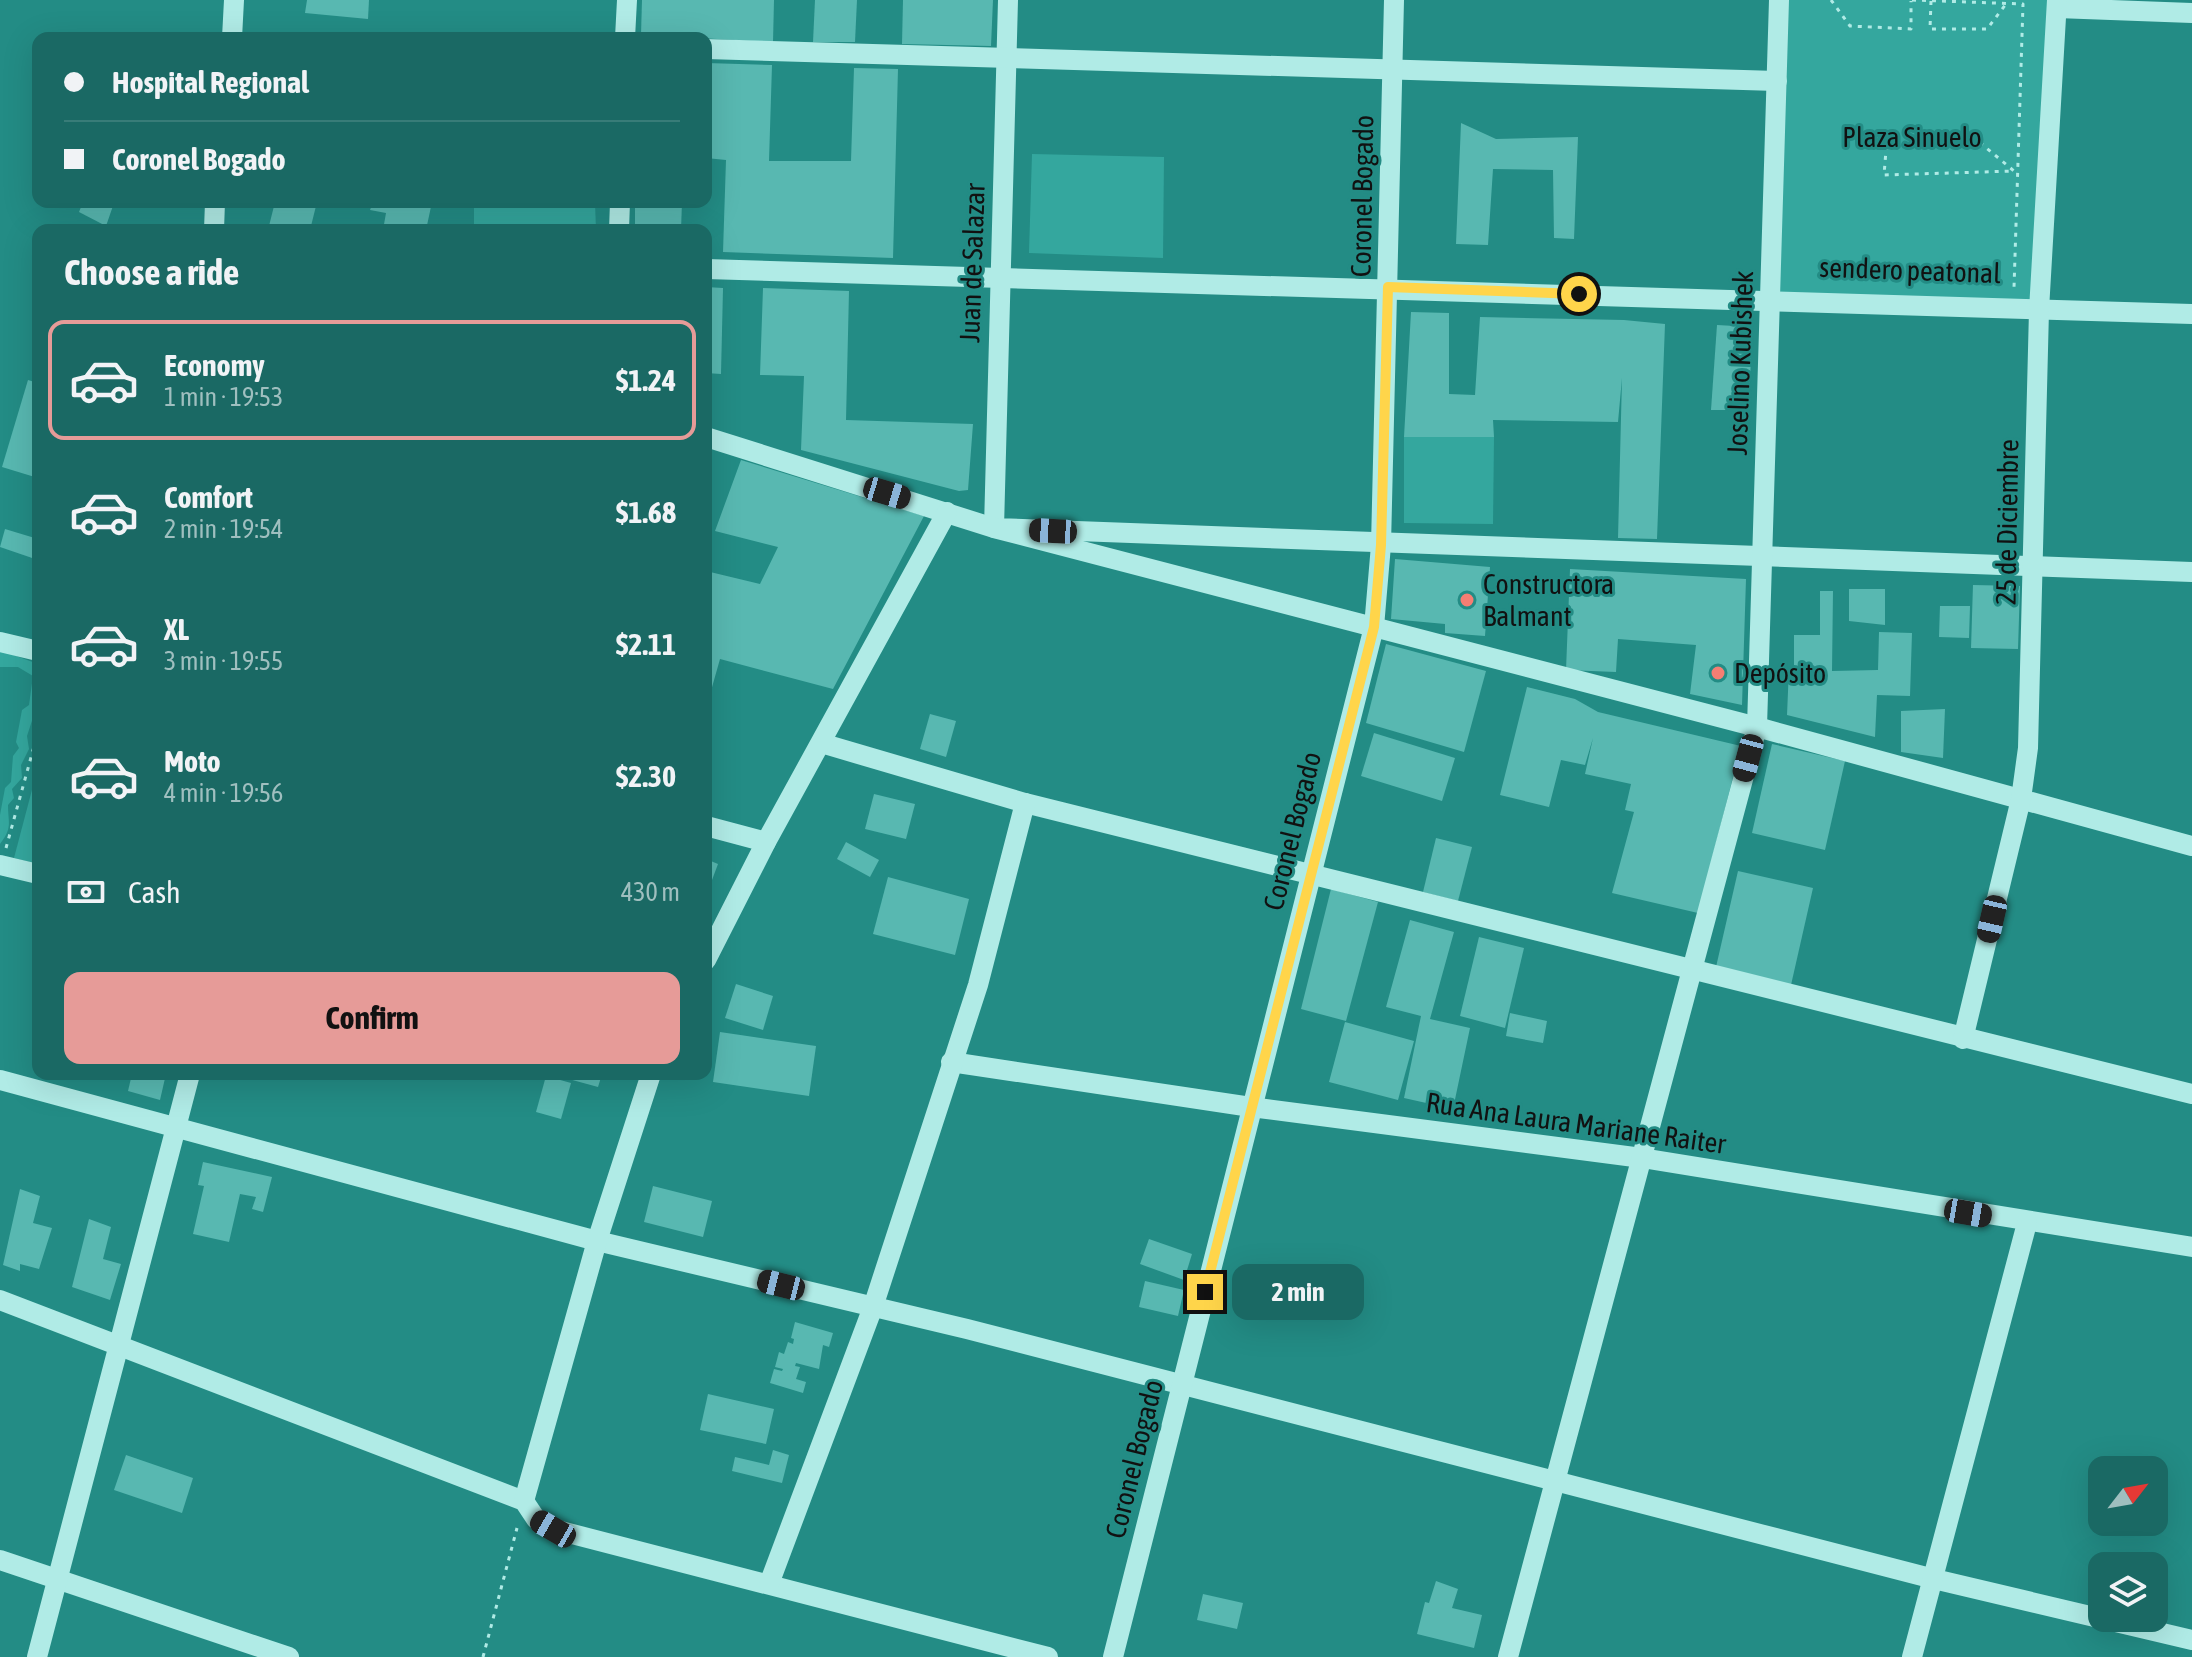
<!DOCTYPE html>
<html lang="en">
<head>
<meta charset="utf-8">
<style>
  :root { --surface:#1a6964; --page:#27716d; --text:#f1f3f6; --muted:#9fbfbf; --line:#387c78; --accent:#e69b98 }
  body { margin:0; font-family:"Asap Condensed",sans-serif; background:var(--page); color:var(--text); height:100vh; display:flex; flex-direction:column; font-size:30px; white-space:nowrap }
  * { box-sizing:border-box; margin:0 }
  p { font-size:26px; color:var(--muted) }
  .icon { flex:none; width:44px; height:44px; fill:none; stroke:currentColor; stroke-width:2; stroke-linecap:round; stroke-linejoin:round }
  .map { position:relative; flex:1; overflow:hidden }
  .side { position:absolute; left:32px; top:224px; width:680px; height:856px; display:flex; flex-direction:column; background:var(--surface); border-radius:16px; box-shadow:0 8px 32px #0002 }
  .side>* { flex:none }
  .hud { position:absolute; left:32px; top:32px; width:680px; height:176px; border-radius:16px; box-shadow:0 8px 32px #0002; display:grid; align-content:center; height:176px; padding:0 32px; background:var(--surface) }
  .needle { width:52px; rotate:59deg }
  .buttons { position:absolute; left:2088px; top:1456px; display:grid; gap:16px }
  .buttons a { display:grid; place-items:center; width:80px; height:80px; border-radius:16px; background:var(--surface); box-shadow:0 8px 32px #0002; font-size:40px }
  .end { position:absolute; width:36px; height:36px; margin:-18px; border:10px solid #ffd54a; background:#111; box-shadow:0 0 0 4px #111 }
  .from { border-radius:50% }
  .bubble { position:absolute; height:56px; border-radius:16px; background:var(--surface); box-shadow:0 8px 32px #0002; font-size:26px; font-weight:700; line-height:56px; text-align:center }
  .car { position:absolute; width:24px; height:48px; margin:-24px -12px; border-radius:10px; box-shadow:0 0 6px 2px #0007; background:linear-gradient(#222 24%,#8ab4d8 0 40%,#222 0 76%,#8ab4d8 0 86%,#222 0) }
  .hud b { display:flex; align-items:center; gap:28px; height:76px; font-size:30px }
  .hud b+b { border-top:2px solid var(--line) }
  .hud i { width:20px; height:20px; background:var(--text) }
  ul { padding:0; list-style:none }
  li { display:flex; align-items:center; gap:24px; height:120px; margin:0 16px 12px; padding:0 16px; border:4px solid transparent; border-radius:16px }
  li div { flex:1 }
  li b { display:block; font-size:30px }
  li em { font-style:normal; font-weight:700 }
  li.active { border-color:var(--accent) }
  li>.icon { width:72px; height:72px; stroke-width:1.5 }
  h2 { padding:0 32px; font-size:36px; line-height:96px }
  .pay { display:flex; align-items:center; gap:20px; height:88px; padding:0 32px; font-size:30px }
  .pay p { margin-inline-start:auto }
  .cta { display:flex; gap:16px; margin-top:auto; padding:16px 32px }
  .cta a { flex:1; height:92px; border-radius:16px; background:var(--accent); color:#111; font-size:32px; font-weight:700; line-height:92px; text-align:center }
  .map>svg:first-child { display:block }
  .green { fill:#34a79e }
  .building { fill:#58b8b1 }
  .lines { fill:none; stroke-linecap:round; stroke-linejoin:round }
  .path { stroke:#b0ebe6; stroke-width:3; stroke-dasharray:4 6; stroke-linecap:butt }
  .minor { stroke:#b0ebe6; stroke-width:20 }
  .route { stroke:#ffd54a; stroke-width:10 }
  .poi-dot { fill:#f67e73; stroke:#238c85; stroke-width:3 }
  .labels { text-anchor:middle; dominant-baseline:central; stroke-width:6; stroke-linejoin:round; paint-order:stroke }
  .park-label { font-size:28px; fill:#111; stroke:#238c85 }
  .street-label { font-size:28px; fill:#111; stroke:#238c85 }
  .poi-label { font-size:28px; fill:#111; stroke:#238c85; text-anchor:start }
</style>
</head>
<body>
<div class="map">
<svg width="2192" height="1657" viewBox="0 0 2192 1657">
  <rect width="100%" height="100%" fill="#238c85"/>
  <!-- green -->
  <g class="green">
    <path d="M1779,0h278l-18,310 -269,-9z"/>
    <path d="M1032,154l132,3 -1,101 -134,-5z"/>
    <path d="M474,202h121l1,28h-122z"/>
    <path d="M1404,437h90l-1,87 -89,-1z"/>
    <path d="M0,650l38,14v38l-11,34 2,13 -8,16 1,13 -10,11 2,9 -6,7c0,18 5,22 -8,39v-29l5,-27 6,-6 2,-26 6,-8 -3,-6 6,-32 7,-5 4,-29 -15,-9h-18z"/>
    <path d="M38,767v97l-24,-6z"/>
  </g>
  <!-- building -->
  <g class="building">
    <path d="M307,0h62l-1,19 -63,-6z"/>
    <path d="M642,0h132l-1,42 -132,-7z"/>
    <path d="M815,0h42l-2,42h-42z"/>
    <path d="M903,0h90l-2,46 -89,-2z"/>
    <path d="M706,63l66,2 -3,96h82l3,-93 44,1 -5,189 -170,-6 3,-92 -20,-2z"/>
    <path d="M1461,123l35,16 82,-2 -4,102 -20,-1 -1,-68 -60,-1 -5,76 -32,-1z"/>
    <path d="M83,202l31,1 -8,23 -27,-14z"/>
    <path d="M275,202h42l-7,28h-42z"/>
    <path d="M373,202h59l-6,28h-43l3,-17 -16,-3z"/>
    <path d="M635,202h47l-1,28h-46z"/>
    <path d="M706,287l17,1 -2,86 -15,-1z"/>
    <path d="M763,288l86,3 -3,129 127,4 -5,66 -9,1 -158,-41 3,-74 -44,-1z"/>
    <path d="M1411,312l38,1v81l26,1 5,-78 144,3 41,4 -8,215 -39,-1 4,-160 -4,44 -125,-2 1,17h-90z"/>
    <path d="M1717,325l35,2 -3,83h-38z"/>
    <path d="M28,380l10,3v95l-36,-11z"/>
    <path d="M741,460l183,56 -91,173 -113,-30 -13,46 -1,-134 54,13 18,-37 -63,-16z"/>
    <path d="M5,529l33,10v21l-38,-13z"/>
    <path d="M1395,559l95,8 -5,69 -40,-3v-9l-54,-5z"/>
    <path d="M1570,569l176,10 -4,126 -52,-11 6,-49 -78,-6 -2,33 -50,-2z"/>
    <path d="M1973,585l47,1 -2,63 -47,-1z"/>
    <path d="M1849,589h36v36l-36,-4z"/>
    <path d="M1820,591h13l-1,80 46,-1 1,-38 33,1 -2,63 -33,-1 -2,42 -88,-22 2,-47 5,3v-36h26z"/>
    <path d="M1940,606h30l-1,32 -30,-1z"/>
    <path d="M1386,644l100,27 -22,81 -98,-29z"/>
    <path d="M1527,687l48,12 23,13 143,34 -43,167 -86,-20 22,-81 -9,-2 6,-26 -46,-10 8,-36 -8,27 -24,-5 -12,47 -49,-12z"/>
    <path d="M1945,709l-2,49 -42,-6v-41z"/>
    <path d="M930,714l26,7 -10,36 -26,-8z"/>
    <path d="M1374,733l81,25 -13,43 -81,-25z"/>
    <path d="M1772,744l73,17 -20,89 -73,-17z"/>
    <path d="M874,794l41,10 -9,35 -41,-10z"/>
    <path d="M1436,838l36,9 -14,54 -35,-9z"/>
    <path d="M846,842l33,18 -9,17 -33,-18z"/>
    <path d="M706,859l12,5 -9,24 -3,-1z"/>
    <path d="M1738,871l75,17 -22,97 -75,-18z"/>
    <path d="M888,877l81,22 -14,56 -82,-21z"/>
    <path d="M1331,889l47,13 -32,119 -45,-12z"/>
    <path d="M1410,920l44,12 -24,87 40,9 -17,81 -49,-11 17,-82 -35,-9z"/>
    <path d="M1479,937l45,11 -19,80 -45,-12z"/>
    <path d="M736,984l37,12 -10,34 -38,-12z"/>
    <path d="M1510,1013l37,8 -4,22 -37,-7z"/>
    <path d="M1345,1022l69,19 -16,59 -69,-18z"/>
    <path d="M720,1032l96,14 -7,50 -96,-14z"/>
    <path d="M132,1074h34l-6,26 -32,-9z"/>
    <path d="M566,1074h36l-4,13 -33,-9z"/>
    <path d="M546,1076l25,7 -10,36 -25,-7z"/>
    <path d="M203,1162l69,15 -9,35 -11,-3 4,-12 -16,-3 -11,48 -36,-8 11,-48 -6,-1z"/>
    <path d="M653,1186l59,15 -9,36 -59,-15z"/>
    <path d="M20,1189l20,7 -7,27 19,5 -13,41 -19,-5v7l-17,-6z"/>
    <path d="M89,1219l22,8 -8,32 18,5 -11,36 -38,-13z"/>
    <path d="M1149,1239l43,15 -8,26 -44,-16z"/>
    <path d="M1145,1281l39,9 -6,26 -39,-9z"/>
    <path d="M795,1322l38,11 -4,14 -6,-2 -4,24 -23,-6 -1,3 5,1 -4,12 10,3 -3,11 -33,-10 4,-14 8,2 1,-2 -8,-2 4,-15 5,2 4,-12 5,2 1,-5 -3,-1z"/>
    <path d="M708,1394l66,15 -8,35 -66,-14z"/>
    <path d="M773,1450l16,5 -7,28 -50,-12 3,-14 34,8z"/>
    <path d="M126,1455l67,23 -11,35 -68,-23z"/>
    <path d="M1436,1581l22,8 -6,19 30,7 -8,33 -57,-14 8,-32 4,1z"/>
    <path d="M1203,1594l40,9 -6,26 -40,-9z"/>
  </g>
  <g class="lines">
    <!-- path -->
    <g class="path">
      <path d="M1831,0l19,26 61,3v-28"/>
      <path d="M1912,0l111,4 -9,284"/>
      <path d="M1931,1l-1,28h57l19,-25"/>
      <path d="M1972,136l42,35 -130,4 3,-37z"/>
      <path d="M6,848l32,-116"/>
      <path d="M483,1657l34,-129"/>
    </g>
    <!-- minor -->
    <g class="minor">
      <path d="M1008,0l-14,528 1198,44"/>
      <path d="M2057,8l135,5"/>
      <path d="M232,38l2,-38"/>
      <path d="M625,38l2,-38"/>
      <path d="M706,49l1071,32"/>
      <path d="M214,230l1,-28"/>
      <path d="M619,230l1,-28"/>
      <path d="M706,269l1486,45"/>
      <path d="M706,437l288,91 763,199 435,119"/>
      <path d="M0,642l38,9"/>
      <path d="M821,743l204,60 1167,291"/>
      <path d="M706,826l60,16"/>
      <path d="M0,865l38,9"/>
      <path d="M706,960l60,-118 181,-330"/>
      <path d="M1963,1039l58,-240 7,-51 11,-438 18,-310"/>
      <path d="M951,1062l300,45 391,51 550,89"/>
      <path d="M0,1080l597,161 370,88 967,250 258,61"/>
      <path d="M0,1300l524,201 12,18 17,10 495,128"/>
      <path d="M524,1501l73,-260 54,-167"/>
      <path d="M0,1560l289,97"/>
      <path d="M769,1584l104,-277 105,-322 47,-182"/>
      <path d="M37,1657l153,-583"/>
      <path d="M1113,1657l261,-1030 7,-82 13,-545"/>
      <path d="M1508,1657l249,-930 22,-727"/>
      <path d="M1912,1657l115,-434"/>
    </g>
  </g>
  <g class="lines">
    <!-- route -->
    <path class="route" d="M1205,1292l169,-665 7,-82 7,-258 191,7"/>
  </g>
  <!-- markers -->
  <g class="poi-dot">
    <circle cx="1467" cy="600" r="8"/>
    <circle cx="1718" cy="673" r="8"/>
  </g>
  <g class="labels">
    <!-- park labels -->
    <g class="park-label">
      <text x="1912" y="137">Plaza Sinuelo</text>
    </g>
    <!-- street labels -->
    <g class="street-label">
      <text transform="translate(1362 196) rotate(-89)">Coronel Bogado</text>
      <text transform="translate(972 263) rotate(-88)">Juan de Salazar</text>
      <text transform="translate(1910 270) rotate(2)">sendero peatonal</text>
      <text transform="translate(1740 363) rotate(-88)">Joselino Kubishek</text>
      <text transform="translate(2007 522) rotate(-89)">25 de Diciembre</text>
      <text transform="translate(1292 831) rotate(-76)">Coronel Bogado</text>
      <text transform="translate(1576 1123) rotate(8)">Rua Ana Laura Mariane Raiter</text>
      <text transform="translate(1134 1459) rotate(-76)">Coronel Bogado</text>
    </g>
    <!-- poi labels -->
    <g class="poi-label">
      <text x="1483" y="584">Constructora<tspan x="1483" dy="32">Balmant</tspan></text>
      <text x="1734" y="673">Depósito</text>
    </g>
  </g>
</svg>
<div class="buttons">
<a><svg class="needle" viewBox="-14 -14 28 28"><path d="M0-13l5 13h-10z" fill="#e53935"/><path d="M0 13l5-13h-10z" fill="#9fbfbf"/></svg></a>
<a><svg class="icon" aria-label="layers" viewBox="0 0 24 24"><path d="M12 4l9 5-9 5-9-5zM3 14l9 5 9-5"/></svg></a>
</div>
<i class="end from" style="left:1579px;top:294px"></i>
<i class="end" style="left:1205px;top:1292px"></i>
<div class="bubble" style="left:1232px;top:1264px;width:132px">2 min</div>
<i class="car" style="left:887px;top:493px;rotate:107deg"></i>
<i class="car" style="left:1053px;top:531px;rotate:273deg"></i>
<i class="car" style="left:1748px;top:758px;rotate:195deg"></i>
<i class="car" style="left:1992px;top:919px;rotate:193deg"></i>
<i class="car" style="left:1968px;top:1213px;rotate:100deg"></i>
<i class="car" style="left:781px;top:1285px;rotate:284deg"></i>
<i class="car" style="left:553px;top:1529px;rotate:300deg"></i>
<div class="hud">
<b><i class="from"></i>Hospital Regional</b>
<b><i></i>Coronel Bogado</b>
</div>
<section class="side">
<h2>Choose a ride</h2>
<ul>
<li class="active"><svg class="icon" aria-label="car" viewBox="0 0 24 24"><path d="M5 17H2v-5l4-1 3-4h7l3 4 3 1v5h-3M9 17h6M6 11h13"/><circle cx="7" cy="17" r="2"/><circle cx="17" cy="17" r="2"/></svg><div><b>Economy</b><p>1 min · 19:53</p></div><em>$1.24</em></li>
<li><svg class="icon" aria-label="car" viewBox="0 0 24 24"><path d="M5 17H2v-5l4-1 3-4h7l3 4 3 1v5h-3M9 17h6M6 11h13"/><circle cx="7" cy="17" r="2"/><circle cx="17" cy="17" r="2"/></svg><div><b>Comfort</b><p>2 min · 19:54</p></div><em>$1.68</em></li>
<li><svg class="icon" aria-label="car" viewBox="0 0 24 24"><path d="M5 17H2v-5l4-1 3-4h7l3 4 3 1v5h-3M9 17h6M6 11h13"/><circle cx="7" cy="17" r="2"/><circle cx="17" cy="17" r="2"/></svg><div><b>XL</b><p>3 min · 19:55</p></div><em>$2.11</em></li>
<li><svg class="icon" aria-label="car" viewBox="0 0 24 24"><path d="M5 17H2v-5l4-1 3-4h7l3 4 3 1v5h-3M9 17h6M6 11h13"/><circle cx="7" cy="17" r="2"/><circle cx="17" cy="17" r="2"/></svg><div><b>Moto</b><p>4 min · 19:56</p></div><em>$2.30</em></li>
</ul>
<div class="pay"><svg class="icon" aria-label="cash" viewBox="0 0 24 24"><path d="M3 7h18v10H3z"/><circle cx="12" cy="12" r="2"/></svg>Cash<p>430 m</p></div>
<div class="cta"><a>Confirm</a></div>
</section>
</div>
</body>
</html>
